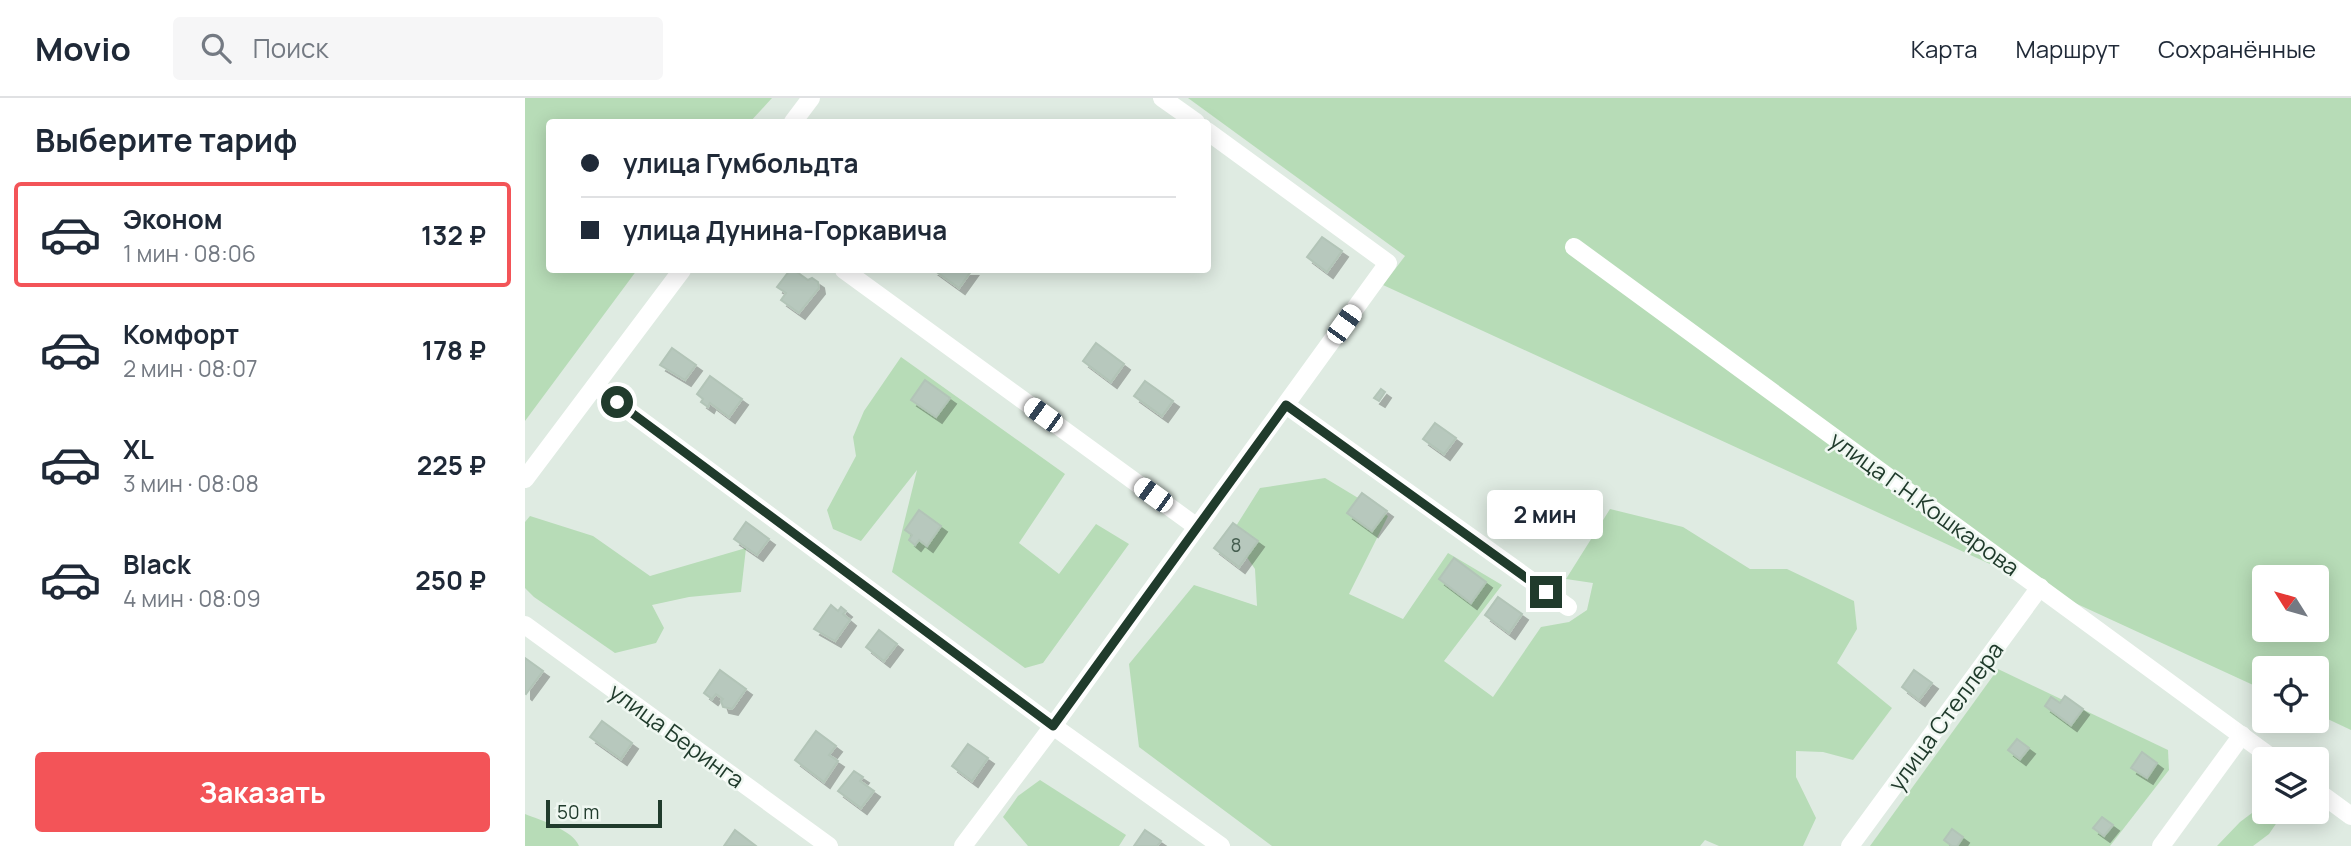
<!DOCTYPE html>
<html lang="ru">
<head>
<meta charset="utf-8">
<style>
  :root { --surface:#fff; --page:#f6f6f7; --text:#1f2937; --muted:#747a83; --line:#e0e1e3; --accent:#f35458 }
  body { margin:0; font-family:Manrope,sans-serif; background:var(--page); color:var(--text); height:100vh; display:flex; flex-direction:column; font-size:26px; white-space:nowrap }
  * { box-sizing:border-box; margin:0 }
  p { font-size:23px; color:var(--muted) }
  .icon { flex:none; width:38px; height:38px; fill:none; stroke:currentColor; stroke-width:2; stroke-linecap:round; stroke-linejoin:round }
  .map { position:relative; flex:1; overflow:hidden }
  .panel { display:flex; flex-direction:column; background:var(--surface); width:525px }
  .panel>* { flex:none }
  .guide { position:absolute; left:21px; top:21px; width:665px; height:154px; border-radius:7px; box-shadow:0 4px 18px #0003; display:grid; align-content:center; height:154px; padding:0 35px; background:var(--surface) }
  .needle { width:46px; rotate:307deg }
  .controls { position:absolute; left:1727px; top:467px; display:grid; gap:14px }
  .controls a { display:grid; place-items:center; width:77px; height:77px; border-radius:7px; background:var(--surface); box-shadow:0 4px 18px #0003; font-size:35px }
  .scale { position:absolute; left:21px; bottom:18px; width:116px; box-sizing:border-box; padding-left:7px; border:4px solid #203b2c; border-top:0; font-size:19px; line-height:24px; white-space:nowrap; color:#203b2c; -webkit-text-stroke:5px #eff7f1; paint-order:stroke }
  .end { position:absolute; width:32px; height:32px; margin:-16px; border:9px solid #203b2c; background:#fff; box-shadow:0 0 0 4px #fff }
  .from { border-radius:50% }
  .bubble { position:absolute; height:49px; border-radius:7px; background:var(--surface); box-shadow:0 4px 18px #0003; font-size:23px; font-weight:700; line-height:49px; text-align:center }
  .car { position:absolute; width:21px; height:42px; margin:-21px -10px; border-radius:9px; box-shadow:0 0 5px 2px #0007; background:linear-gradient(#fff 24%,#345 0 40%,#fff 0 76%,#345 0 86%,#fff 0) }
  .guide b { display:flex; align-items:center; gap:24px; height:66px; font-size:26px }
  .guide b+b { border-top:2px solid var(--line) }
  .guide i { width:18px; height:18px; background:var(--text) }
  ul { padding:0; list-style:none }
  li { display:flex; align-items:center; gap:21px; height:105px; margin:0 14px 10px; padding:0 21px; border:4px solid transparent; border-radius:7px }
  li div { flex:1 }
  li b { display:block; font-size:26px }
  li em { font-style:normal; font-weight:700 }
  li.on { border-color:var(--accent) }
  li>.icon { width:63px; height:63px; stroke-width:1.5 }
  h2 { padding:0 35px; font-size:32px; line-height:84px }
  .action { display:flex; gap:14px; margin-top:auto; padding:14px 35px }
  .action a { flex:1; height:80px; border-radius:7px; background:var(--accent); color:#fff; font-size:28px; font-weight:700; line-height:80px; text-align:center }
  header { display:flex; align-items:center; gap:42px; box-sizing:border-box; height:98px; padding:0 35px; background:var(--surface); border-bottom:2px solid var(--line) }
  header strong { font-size:33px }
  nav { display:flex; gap:38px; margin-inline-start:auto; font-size:24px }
  .search { width:490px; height:63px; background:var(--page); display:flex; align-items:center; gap:18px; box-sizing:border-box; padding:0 24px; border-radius:7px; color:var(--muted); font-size:26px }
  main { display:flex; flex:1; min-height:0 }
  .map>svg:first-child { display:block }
  .green { fill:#b7dcb7; fill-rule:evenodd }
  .building { fill:#b7c8bd; stroke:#b2c4b7; stroke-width:2; filter:url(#shadow) }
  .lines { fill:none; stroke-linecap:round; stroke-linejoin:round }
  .street { stroke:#fff; stroke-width:18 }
  .route { stroke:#203b2c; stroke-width:9 }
  .labels { text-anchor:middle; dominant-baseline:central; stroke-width:5; stroke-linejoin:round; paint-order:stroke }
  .number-label { font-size:19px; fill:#465e50 }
  .street-label { font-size:23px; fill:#203b2c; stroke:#eff7f1 }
</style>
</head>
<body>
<header>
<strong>Movio</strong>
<div class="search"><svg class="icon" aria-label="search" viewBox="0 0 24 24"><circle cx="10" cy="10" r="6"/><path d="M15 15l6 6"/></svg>Поиск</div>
<nav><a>Карта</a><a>Маршрут</a><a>Сохранённые</a></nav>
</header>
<main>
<section class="panel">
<h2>Выберите тариф</h2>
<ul>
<li class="on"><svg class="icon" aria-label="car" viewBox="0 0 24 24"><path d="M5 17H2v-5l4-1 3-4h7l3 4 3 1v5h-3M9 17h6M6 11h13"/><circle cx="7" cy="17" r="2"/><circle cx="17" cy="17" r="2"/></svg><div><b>Эконом</b><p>1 мин · 08:06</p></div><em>132 ₽</em></li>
<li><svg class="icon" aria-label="car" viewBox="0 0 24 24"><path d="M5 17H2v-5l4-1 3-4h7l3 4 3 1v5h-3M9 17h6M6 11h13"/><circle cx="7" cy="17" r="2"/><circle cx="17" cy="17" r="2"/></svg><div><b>Комфорт</b><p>2 мин · 08:07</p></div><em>178 ₽</em></li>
<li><svg class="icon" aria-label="car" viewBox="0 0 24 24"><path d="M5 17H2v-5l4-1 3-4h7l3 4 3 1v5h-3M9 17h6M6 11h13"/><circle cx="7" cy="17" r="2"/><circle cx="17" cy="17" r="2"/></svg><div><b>XL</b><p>3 мин · 08:08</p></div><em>225 ₽</em></li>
<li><svg class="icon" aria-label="car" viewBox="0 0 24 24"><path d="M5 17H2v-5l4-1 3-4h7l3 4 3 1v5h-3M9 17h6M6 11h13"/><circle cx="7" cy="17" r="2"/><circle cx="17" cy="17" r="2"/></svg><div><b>Black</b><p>4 мин · 08:09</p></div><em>250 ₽</em></li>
</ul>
<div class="action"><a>Заказать</a></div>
</section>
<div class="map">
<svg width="1826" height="748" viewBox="0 0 1826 748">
  <defs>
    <filter id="shadow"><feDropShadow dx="6" dy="6" stdDeviation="0" flood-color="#0004"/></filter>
  </defs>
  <rect width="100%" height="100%" fill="#dfebe2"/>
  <!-- green -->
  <g class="green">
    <path d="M0,0h247l-22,24h-201v148h88l-112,151z"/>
    <path d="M663,0h1163v632l-34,-16v-46h-52l-1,22 -881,-405 22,-29zM1740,480h52v52h-52z"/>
    <path d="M376,259l164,117 -46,69 40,31 37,-50 33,20 -86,119 -18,5 -133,-96 25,-102 -56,71 -28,-12 -6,-19 29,-54 -3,-19 11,-26z"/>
    <path d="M800,380l63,38 -39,78 54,25 45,-66 54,32 -58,76 49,36 48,-70 28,-5 18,-12 6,-27 -27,-4 44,-70 73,18 67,42h37l67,32 3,28 -20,34 55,45 -39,52 -30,-8 -27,-1v26l20,41 -13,28h-84l-14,-6 -5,6h-428l-133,-99 -10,-83 65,-79 63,21 -2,-37 -24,-35 29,-46z"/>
    <path d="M5,418l63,20 57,40 96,-28 -5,44 -52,5 -37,8 12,23 -8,15 -41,10 -81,-56 -9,-9v-66z"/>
    <path d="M1473,571l170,81 1,20 -59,76h-240z"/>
    <path d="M515,682l86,55 -7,11h-91l-25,-29 15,-21z"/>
    <path d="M1739,706l1,8h19l-15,22 -16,12h-36l23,-24z"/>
    <path d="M0,716c15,6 48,16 54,32h-54z"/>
  </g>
  <!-- building -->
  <g class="building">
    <path d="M797,139l20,14 -15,21 -20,-15z"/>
    <path d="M265,172h4l14,10 4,-2 6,4 1,6 -20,25 -18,-13 5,-7 -9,-6z"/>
    <path d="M409,172h38l-13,18z"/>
    <path d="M571,245l28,21 -13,18 -28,-21z"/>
    <path d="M147,250l24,17 -11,15 -25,-15z"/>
    <path d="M185,278l32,23 -13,18 -19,-14 -2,4 -7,-5 2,-3 -6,-5z"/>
    <path d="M400,282l25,18 -14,19 -25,-17z"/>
    <path d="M620,283l28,20 -11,15 -28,-20z"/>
    <path d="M856,291l4,3 -6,9 -5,-3z"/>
    <path d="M910,325l21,15 -12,16 -21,-15z"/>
    <path d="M837,395l25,18 -15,20 -25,-18z"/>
    <path d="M394,412l22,16 -14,20 -8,-6 -4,5 -6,-5 3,-5 -7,-5z"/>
    <path d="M221,424l23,17 -12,16 -23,-16z"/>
    <path d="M708,425l25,18 -19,26 -25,-19z"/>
    <path d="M929,460l32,24 -15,21 -32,-24z"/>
    <path d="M973,499l24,17 -13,19 -24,-18z"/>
    <path d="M306,507l7,6 3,-4 5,4 -3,3 7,6 -15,21 -21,-12z"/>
    <path d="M354,532l18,14 -13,17 -18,-14z"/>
    <path d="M0,560l18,13 -17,23 -1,-1z"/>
    <path d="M195,572l26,19 -14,20 -9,-2 -2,-6 2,-2 -7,-5 -4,5 -8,-6z"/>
    <path d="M1389,572l18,13 -13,17 -17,-13z"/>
    <path d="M1540,598l18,13 -12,16 -26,-19 6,-9 9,6z"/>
    <path d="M77,623l30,22 -11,16 -31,-22z"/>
    <path d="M291,633l20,15 -7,9 9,6 -14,21 -29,-22z"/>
    <path d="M1492,641l12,9 -9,11 -12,-9z"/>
    <path d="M443,646l20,14 -16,23 -20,-15z"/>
    <path d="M1617,654l15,11 -10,15 -16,-10z"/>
    <path d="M329,673l9,6 -3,4 14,10 -13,17 -23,-17z"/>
    <path d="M1577,719l11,8 -9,11 -11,-8z"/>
    <path d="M1427,731l11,8 -6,9h-5l-8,-6z"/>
    <path d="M210,732l21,16h-32z"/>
    <path d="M620,732l16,11 -4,5h-23z"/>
  </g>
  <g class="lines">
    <!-- street -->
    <g class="street">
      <path d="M637,0l34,24"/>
      <path d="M268,24l18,-24"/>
      <path d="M1049,149l701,513"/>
      <path d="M319,172l353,257"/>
      <path d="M70,288l458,340 168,120"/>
      <path d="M761,307l282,202"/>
      <path d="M0,381l157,-209"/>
      <path d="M0,527l304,221"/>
      <path d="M1792,693l34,25"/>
      <path d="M438,748l90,-120 335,-463 -181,-132"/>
      <path d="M1325,748l190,-259"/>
      <path d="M1636,748l81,-111"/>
    </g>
  </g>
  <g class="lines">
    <!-- route -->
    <path class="route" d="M92,304l436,324 233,-321 260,187"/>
  </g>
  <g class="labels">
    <!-- number labels -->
    <g class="number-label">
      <text x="711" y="447">8</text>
    </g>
    <!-- street labels -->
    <g class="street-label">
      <text transform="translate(1400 405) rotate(36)">улица Г.Н.Кошкарова</text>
      <text transform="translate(1420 618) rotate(-54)">улица Стеллера</text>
      <text transform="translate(152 637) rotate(36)">улица Беринга</text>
    </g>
  </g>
</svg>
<div class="controls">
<a><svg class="needle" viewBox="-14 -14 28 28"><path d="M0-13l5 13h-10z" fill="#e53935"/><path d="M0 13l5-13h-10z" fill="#747a83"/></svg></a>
<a><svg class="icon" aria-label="locate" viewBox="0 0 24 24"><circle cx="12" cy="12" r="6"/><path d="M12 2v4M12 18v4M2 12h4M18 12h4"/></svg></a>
<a><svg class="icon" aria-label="layers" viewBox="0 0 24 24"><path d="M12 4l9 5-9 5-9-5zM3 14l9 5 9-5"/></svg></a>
</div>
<div class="scale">50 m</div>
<i class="end from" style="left:92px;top:304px"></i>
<i class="end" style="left:1021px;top:494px"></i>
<div class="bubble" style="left:962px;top:392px;width:116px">2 мин</div>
<i class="car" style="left:819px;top:226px;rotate:36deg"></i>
<i class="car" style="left:518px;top:317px;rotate:306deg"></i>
<i class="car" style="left:628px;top:397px;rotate:306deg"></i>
<div class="guide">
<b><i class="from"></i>улица Гумбольдта</b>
<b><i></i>улица Дунина-Горкавича</b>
</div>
</div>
</main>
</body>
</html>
